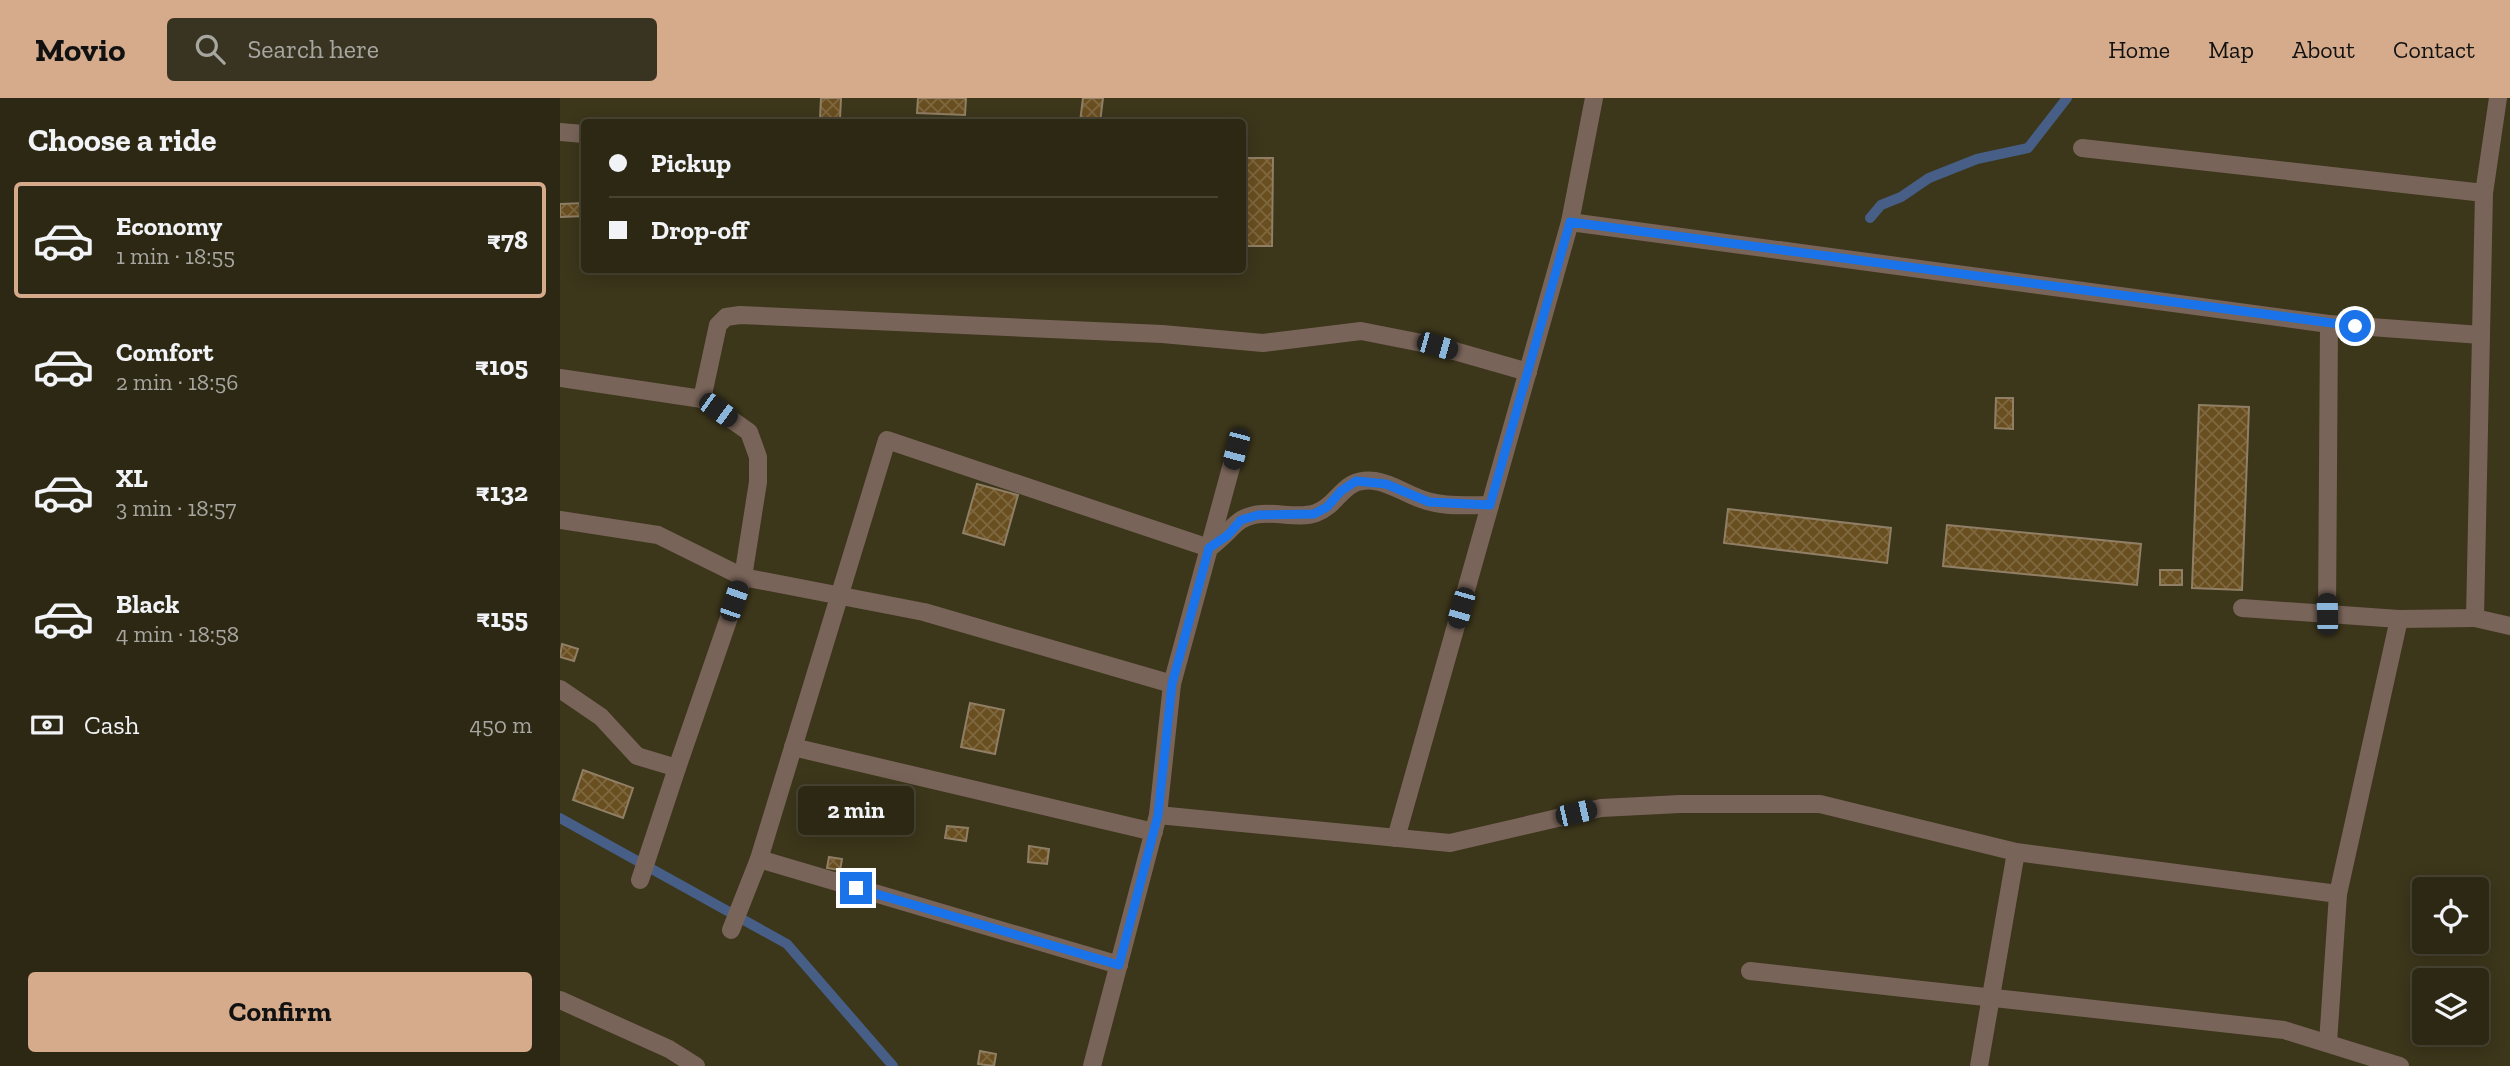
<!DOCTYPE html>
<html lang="en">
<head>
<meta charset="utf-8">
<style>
  :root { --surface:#2d2814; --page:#393422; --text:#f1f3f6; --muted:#a7a6a0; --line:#484434; --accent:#d6ab8b }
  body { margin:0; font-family:"Zilla Slab",serif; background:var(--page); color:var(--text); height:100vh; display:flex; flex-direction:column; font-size:26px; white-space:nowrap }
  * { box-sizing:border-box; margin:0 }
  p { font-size:23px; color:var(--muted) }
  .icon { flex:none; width:38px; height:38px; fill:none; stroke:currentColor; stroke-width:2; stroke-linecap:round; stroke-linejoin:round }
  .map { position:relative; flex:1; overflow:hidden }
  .drawer { display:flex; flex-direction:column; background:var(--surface); width:560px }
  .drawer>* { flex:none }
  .hud { position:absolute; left:21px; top:21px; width:665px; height:154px; border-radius:7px; box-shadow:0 4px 18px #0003,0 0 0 2px var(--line); display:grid; align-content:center; height:154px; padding:0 28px; background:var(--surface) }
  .controls { position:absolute; left:1852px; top:779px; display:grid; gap:14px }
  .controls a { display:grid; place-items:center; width:77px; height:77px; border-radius:7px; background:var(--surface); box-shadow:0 4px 18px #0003,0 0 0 2px var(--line); font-size:35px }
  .end { position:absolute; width:32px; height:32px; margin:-16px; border:9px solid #1a73e8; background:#fff; box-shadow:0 0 0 4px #fff }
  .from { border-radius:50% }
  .bubble { position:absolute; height:49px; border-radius:7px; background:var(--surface); box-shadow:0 4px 18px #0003,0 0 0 2px var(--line); font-size:23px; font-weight:800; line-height:49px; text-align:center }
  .car { position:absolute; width:21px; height:42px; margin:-21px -10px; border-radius:9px; box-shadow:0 0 5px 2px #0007; background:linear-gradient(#222 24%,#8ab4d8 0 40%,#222 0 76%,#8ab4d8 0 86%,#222 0) }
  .hud b { display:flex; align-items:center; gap:24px; height:66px; font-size:26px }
  .hud b+b { border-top:2px solid var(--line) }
  .hud i { width:18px; height:18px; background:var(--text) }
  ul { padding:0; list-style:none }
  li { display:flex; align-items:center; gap:21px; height:116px; margin:0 14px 10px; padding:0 14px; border:4px solid transparent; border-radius:7px }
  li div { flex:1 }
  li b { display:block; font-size:26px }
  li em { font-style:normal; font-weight:800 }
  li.active { border-color:var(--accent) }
  li>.icon { width:63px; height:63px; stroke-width:1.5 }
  h2 { padding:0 28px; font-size:32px; line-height:84px }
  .pay { display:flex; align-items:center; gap:18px; height:77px; padding:0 28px; font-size:26px }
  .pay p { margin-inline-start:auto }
  .button { display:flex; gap:14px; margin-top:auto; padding:14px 28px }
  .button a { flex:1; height:80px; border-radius:7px; background:var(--accent); color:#111; font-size:28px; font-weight:800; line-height:80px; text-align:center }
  header { display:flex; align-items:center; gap:42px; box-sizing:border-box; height:98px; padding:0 35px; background:var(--accent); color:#111 }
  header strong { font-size:33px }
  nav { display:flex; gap:38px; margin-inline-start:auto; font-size:24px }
  .search { width:490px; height:63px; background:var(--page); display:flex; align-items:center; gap:18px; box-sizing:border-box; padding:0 24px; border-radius:7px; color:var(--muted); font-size:26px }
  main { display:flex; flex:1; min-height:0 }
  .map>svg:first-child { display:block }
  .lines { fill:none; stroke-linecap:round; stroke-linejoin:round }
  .stream { stroke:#475e86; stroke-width:10 }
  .building { fill:url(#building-cross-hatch); stroke:#907f65; stroke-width:2 }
  .minor { stroke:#796459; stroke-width:18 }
  .route { stroke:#1a73e8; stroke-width:9 }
</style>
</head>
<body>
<header>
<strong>Movio</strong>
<div class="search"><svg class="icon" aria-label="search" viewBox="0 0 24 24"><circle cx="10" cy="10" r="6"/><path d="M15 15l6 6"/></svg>Search here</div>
<nav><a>Home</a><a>Map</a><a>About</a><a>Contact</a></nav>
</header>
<main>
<section class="drawer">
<h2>Choose a ride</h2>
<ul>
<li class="active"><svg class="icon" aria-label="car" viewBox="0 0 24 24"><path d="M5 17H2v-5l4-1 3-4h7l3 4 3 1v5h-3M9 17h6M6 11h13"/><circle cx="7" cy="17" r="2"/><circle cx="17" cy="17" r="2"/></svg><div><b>Economy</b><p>1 min · 18:55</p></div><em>₹78</em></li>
<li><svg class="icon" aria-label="car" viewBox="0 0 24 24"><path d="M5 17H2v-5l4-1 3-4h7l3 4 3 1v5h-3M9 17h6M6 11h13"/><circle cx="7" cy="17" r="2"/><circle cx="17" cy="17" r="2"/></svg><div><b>Comfort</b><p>2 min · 18:56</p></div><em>₹105</em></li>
<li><svg class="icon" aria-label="car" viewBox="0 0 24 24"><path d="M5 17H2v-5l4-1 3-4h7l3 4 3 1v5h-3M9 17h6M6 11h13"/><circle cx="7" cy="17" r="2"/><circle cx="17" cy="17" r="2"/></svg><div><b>XL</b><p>3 min · 18:57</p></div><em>₹132</em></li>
<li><svg class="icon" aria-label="car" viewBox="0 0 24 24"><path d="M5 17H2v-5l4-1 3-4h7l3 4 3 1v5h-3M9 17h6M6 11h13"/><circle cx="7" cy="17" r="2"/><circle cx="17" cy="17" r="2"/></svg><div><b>Black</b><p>4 min · 18:58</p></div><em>₹155</em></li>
</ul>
<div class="pay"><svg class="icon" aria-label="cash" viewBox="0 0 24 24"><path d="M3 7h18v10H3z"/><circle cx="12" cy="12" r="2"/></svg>Cash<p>450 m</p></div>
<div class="button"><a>Confirm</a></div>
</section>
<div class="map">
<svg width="1950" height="968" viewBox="0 0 1950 968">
  <defs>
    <pattern id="building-cross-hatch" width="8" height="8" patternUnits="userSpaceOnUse" patternTransform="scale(1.75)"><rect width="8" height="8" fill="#694e20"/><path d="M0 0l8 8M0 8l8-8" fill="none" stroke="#7f6840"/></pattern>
  </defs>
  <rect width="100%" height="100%" fill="#3c361b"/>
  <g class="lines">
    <!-- stream -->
    <g class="stream">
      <path d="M1310,120l11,-13 20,-8 28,-19 48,-19 51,-11 39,-50"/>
      <path d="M0,720l227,126 106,122"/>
    </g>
  </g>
  <!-- building -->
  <g class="building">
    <path d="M261,0h20l-1,21h-20z"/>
    <path d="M358,0h48l-1,17 -48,-2z"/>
    <path d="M523,0h20l-3,24h-20z"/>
    <path d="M683,60h30l-1,88h-30z"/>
    <path d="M24,105v13l-24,1v-13z"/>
    <path d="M1436,300h17v31l-18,-1z"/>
    <path d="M1639,307l50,2 -7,183 -50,-2z"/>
    <path d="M417,386l41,11 -14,50 -41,-12z"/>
    <path d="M1168,411l163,19 -4,35 -163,-20z"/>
    <path d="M1387,427l194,19 -4,41 -194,-19z"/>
    <rect x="1600" y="472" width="22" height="15"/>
    <path d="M2,546l16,5 -4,12 -14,-4z"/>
    <path d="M410,605l34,7 -9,44 -34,-7z"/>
    <path d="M23,672l50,18 -10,30 -50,-18z"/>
    <path d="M387,728l21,2 -2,13 -21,-3z"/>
    <path d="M469,748l20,3 -2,15 -19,-2z"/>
    <path d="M269,759l13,2 -2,11 -13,-2z"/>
    <path d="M420,953l16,3 -2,12 -16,-2z"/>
  </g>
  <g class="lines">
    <!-- minor -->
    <g class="minor">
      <path d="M0,34l24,2"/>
      <path d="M1522,50l402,45"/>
      <path d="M1010,124l759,102 152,11"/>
      <path d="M0,280l142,21 47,33 9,25v25l-15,95 -66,191 -40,-12 -36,-39 -41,-28"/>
      <path d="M142,301l16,-74 8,-8 14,-2 422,19 101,9 98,-12 76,15 91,26"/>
      <path d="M0,422l98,15 85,42 181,35 248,72"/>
      <path d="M1682,510l157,11 76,-1 9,-425 14,-95"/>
      <path d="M1767,516l2,-290"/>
      <path d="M1915,520l35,8"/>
      <path d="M233,649l361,85"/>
      <path d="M598,717l292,28 151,-35 79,-4h140l196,48 322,42"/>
      <path d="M836,740l174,-616 24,-124"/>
      <path d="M199,761l360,106"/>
      <path d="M80,782l37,-112"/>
      <path d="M171,832l28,-71 128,-419 322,108c11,-7 25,-24 32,-28 23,-14 53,1 75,-7 25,-9 25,-36 59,-32 20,3 36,17 56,21 19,5 39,3 59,3"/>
      <path d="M1190,873l534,59 116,36"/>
      <path d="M0,902l109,49 27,17"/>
      <path d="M1768,945l10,-149 61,-275"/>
      <path d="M532,968l66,-251 14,-131 64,-235"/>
      <path d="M1419,968l37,-214"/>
    </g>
  </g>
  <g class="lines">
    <!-- route -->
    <path class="route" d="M296,790l263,77 39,-150 14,-131 37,-136 19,-13 13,-15 17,-5 56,-1 13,-7 14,-16 15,-10 30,3 43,18 61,3 80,-283 785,104"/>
  </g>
</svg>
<div class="controls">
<a><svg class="icon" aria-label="locate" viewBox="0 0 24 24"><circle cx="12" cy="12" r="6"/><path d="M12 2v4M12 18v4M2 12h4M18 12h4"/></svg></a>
<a><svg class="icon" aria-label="layers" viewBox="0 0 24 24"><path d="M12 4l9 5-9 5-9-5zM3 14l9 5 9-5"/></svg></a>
</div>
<i class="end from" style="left:1795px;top:228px"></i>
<i class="end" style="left:296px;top:790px"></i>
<div class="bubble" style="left:238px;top:688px;width:116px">2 min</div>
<i class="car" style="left:877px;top:248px;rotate:106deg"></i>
<i class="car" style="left:158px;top:312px;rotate:126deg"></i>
<i class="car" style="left:676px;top:351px;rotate:195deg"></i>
<i class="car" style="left:174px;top:503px;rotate:19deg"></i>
<i class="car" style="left:901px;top:510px;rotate:196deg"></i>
<i class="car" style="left:1767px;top:516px;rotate:359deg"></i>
<i class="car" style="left:1016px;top:715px;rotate:77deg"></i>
<div class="hud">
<b><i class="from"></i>Pickup</b>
<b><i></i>Drop-off</b>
</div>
</div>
</main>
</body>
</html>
